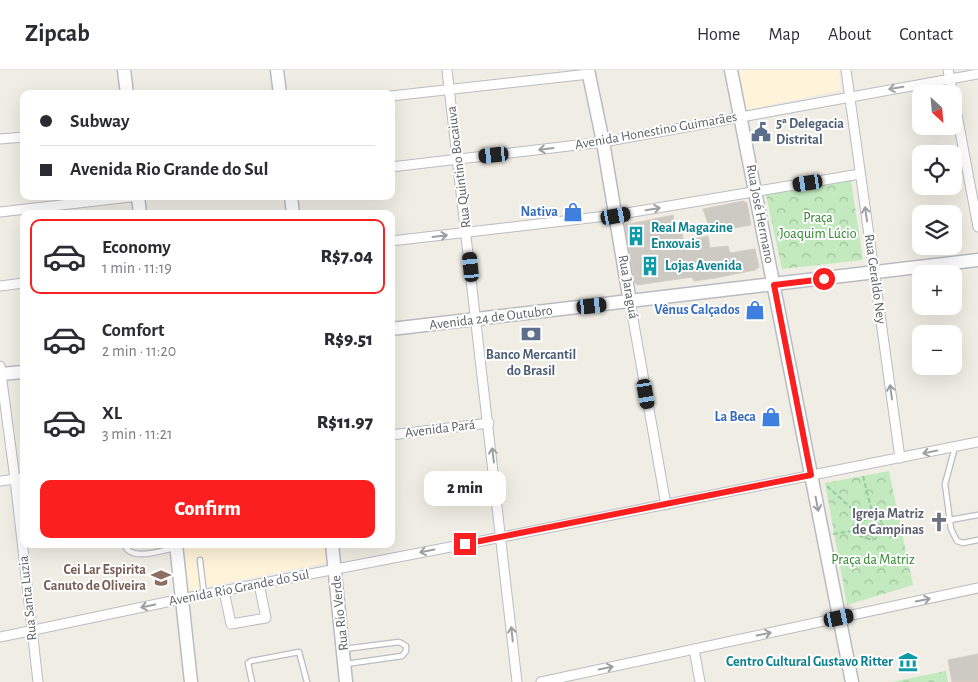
<!DOCTYPE html>
<html lang="en">
<head>
<meta charset="utf-8">
<style>
  :root { --surface:#fff; --page:#f2f2f3; --text:#2b2b33; --muted:#7c7c81; --line:#e1e1e2; --accent:#fb1f20 }
  body { margin:0; font-family:"Alegreya Sans",sans-serif; background:var(--page); color:var(--text); height:100vh; display:flex; flex-direction:column; font-size:19px; white-space:nowrap }
  * { box-sizing:border-box; margin:0 }
  p { font-size:16px; color:var(--muted) }
  .icon { flex:none; width:28px; height:28px; fill:none; stroke:currentColor; stroke-width:2; stroke-linecap:round; stroke-linejoin:round }
  .map { position:relative; flex:1; overflow:hidden }
  .sheet { position:absolute; left:20px; top:140px; width:375px; height:338px; display:flex; flex-direction:column; background:var(--surface); border-radius:10px; box-shadow:0 5px 20px #0002 }
  .sheet>* { flex:none }
  .banner { position:absolute; left:20px; top:20px; width:375px; height:110px; border-radius:10px; box-shadow:0 5px 20px #0002; display:grid; align-content:center; height:110px; padding:0 20px; background:var(--surface) }
  .needle { width:32px; rotate:154deg }
  .fabs { position:absolute; left:912px; top:15px; display:grid; gap:10px }
  .fabs a { display:grid; place-items:center; width:50px; height:50px; border-radius:10px; background:var(--surface); box-shadow:0 5px 20px #0002; font-size:25px }
  .end { position:absolute; width:22px; height:22px; margin:-11px; border:6px solid #fb1f20; background:#fff; box-shadow:0 0 0 2px #fff }
  .from { border-radius:50% }
  .bubble { position:absolute; height:35px; border-radius:10px; background:var(--surface); box-shadow:0 5px 20px #0002; font-size:16px; font-weight:800; line-height:35px; text-align:center }
  .car { position:absolute; width:15px; height:30px; margin:-15px -8px; border-radius:6px; box-shadow:0 0 4px 1px #0007; background:linear-gradient(#222 24%,#8ab4d8 0 40%,#222 0 76%,#8ab4d8 0 86%,#222 0) }
  .banner b { display:flex; align-items:center; gap:18px; height:48px; font-size:19px }
  .banner b+b { border-top:1px solid var(--line) }
  .banner i { width:12px; height:12px; background:var(--text) }
  ul { padding:9px 0 0; list-style:none }
  li { display:flex; align-items:center; gap:15px; height:75px; margin:0 10px 8px; padding:0 10px; border:2px solid transparent; border-radius:10px }
  li div { flex:1 }
  li b { display:block; font-size:19px }
  li em { font-style:normal; font-weight:800 }
  li.current { border-color:var(--accent) }
  li>.icon { width:45px; height:45px; stroke-width:1.5 }
  .action { display:flex; gap:10px; margin-top:auto; padding:10px 20px }
  .action a { flex:1; height:58px; border-radius:10px; background:var(--accent); color:#fff; font-size:20px; font-weight:800; line-height:58px; text-align:center }
  header { display:flex; align-items:center; gap:30px; box-sizing:border-box; height:70px; padding:0 25px; background:var(--surface); border-bottom:1px solid var(--line) }
  header strong { font-size:24px }
  nav { display:flex; gap:28px; margin-inline-start:auto; font-size:18px }
  .map>svg:first-child { display:block }
  .commercial { fill:#fff4da }
  .park { fill:url(#park-crowns) }
  .building { fill:#cdc9c3; stroke:#d6cec2 }
  .lines { fill:none; stroke-linecap:round; stroke-linejoin:round }
  .lane-casing { stroke:#b9bdc2; stroke-width:7 }
  .street-casing { stroke:#b9bdc2; stroke-width:11 }
  .secondary-casing { stroke:#b8bcc2; stroke-width:15 }
  .path { stroke:#96cca1; stroke-width:2; stroke-dasharray:5 2.5; stroke-linecap:butt }
  .lane { stroke:#fff; stroke-width:4.5 }
  .street { stroke:#fff; stroke-width:9 }
  .secondary { stroke:#fff; stroke-width:12 }
  .oneway { stroke:#9da0a3 }
  .route { stroke:#fb1f20; stroke-width:6 }
  .labels { text-anchor:middle; dominant-baseline:central; stroke-width:4; stroke-linejoin:round; paint-order:stroke }
  .service-label { font-size:14px; font-weight:bold; fill:#4e5e75; stroke:#fff; text-anchor:start }
  .street-label { font-size:14px; fill:#5c6166; stroke:#fff }
  .shop-label { font-size:14px; font-weight:bold; fill:#366cbe; stroke:#fff; text-anchor:end }
  .park-label { font-size:14px; fill:#2f862c; stroke:#fff }
  .culture-label { font-size:14px; font-weight:bold; fill:#0d838f; stroke:#fff; text-anchor:start }
  .worship-label { font-size:14px; font-weight:bold; fill:#5b616d; stroke:#fff; text-anchor:end }
  .education-label { font-size:14px; font-weight:bold; fill:#785e54; stroke:#fff; text-anchor:end }
</style>
</head>
<body>
<header>
<strong>Zipcab</strong>
<nav><a>Home</a><a>Map</a><a>About</a><a>Contact</a></nav>
</header>
<div class="map">
<svg width="978" height="612" viewBox="0 0 978 612">
  <defs>
    <pattern id="park-crowns" width="20" height="18" patternUnits="userSpaceOnUse" patternTransform="scale(1.25)"><rect width="20" height="18" fill="#c2eabe"/><path d="M2 6a3 3 0 1 1 6 0M12 15a3 3 0 1 1 6 0" fill="none" stroke="#a1c19e"/></pattern>
  </defs>
  <rect width="100%" height="100%" fill="#f0ede4"/>
  <!-- commercial -->
  <g class="commercial">
    <path d="M737,0h102l2,20 -96,20z"/>
    <path d="M182,474h145l2,18 -143,29z"/>
  </g>
  <!-- park -->
  <g class="park">
    <path d="M851,111l12,79 -81,9 -16,-74z"/>
    <path d="M889,401l24,114 -66,20 -22,-122z"/>
    <path d="M946,601l2,11h-56z"/>
  </g>
  <!-- building -->
  <g class="building">
    <path d="M743,131l4,2 4,22 -40,7 -8,-23z"/>
    <path d="M673,145l2,13 5,-1 4,14 24,-5 2,12 18,-2 2,7 25,-4 4,18 -4,3 -40,8 -21,3 -2,-4 -55,8 -2,-2 -10,-58z"/>
    <path d="M978,584v28h-26l-4,-22z"/>
  </g>
  <g class="lines">
    <defs>
      <g id="lane">
        <path d="M955,377l-10,37 6,45 6,12 6,2 15,-3"/>
        <path d="M950,450l28,-5"/>
        <path d="M124,474c6,18 36,7 50,4"/>
        <path d="M200,490l4,34"/>
        <path d="M344,579l55,-7 7,4v5l-4,5 -56,8"/>
        <path d="M252,612l-4,-19 3,-2 48,-9 8,30"/>
      </g>
      <g id="street">
        <path d="M447,0l70,612"/>
        <path d="M846,0l54,388"/>
        <path d="M948,0l5,24"/>
        <path d="M391,26l198,-22"/>
        <path d="M954,29l24,128"/>
        <path d="M0,69l24,-2"/>
        <path d="M391,97l212,-25 375,-68"/>
        <path d="M0,142l139,-16"/>
        <path d="M391,171l224,-26 245,-41"/>
        <path d="M0,216l24,-3"/>
        <path d="M630,232l36,203"/>
        <path d="M0,296l15,113 23,203"/>
        <path d="M391,365l98,-12"/>
        <path d="M0,411l24,-3"/>
        <path d="M224,521l7,33 35,-6 -7,-34"/>
        <path d="M0,567l181,-38 321,-62 476,-95"/>
        <path d="M694,579l6,33"/>
        <path d="M541,612l437,-94"/>
      </g>
      <g id="secondary">
        <path d="M124,0l3,24"/>
        <path d="M277,0l3,24"/>
        <path d="M588,0l15,72 27,160"/>
        <path d="M731,0l121,612"/>
        <path d="M138,126l2,18"/>
        <path d="M291,126l2,18"/>
        <path d="M391,259l587,-69"/>
        <path d="M0,304l24,-2"/>
        <path d="M176,474l15,138"/>
        <path d="M332,474l14,138"/>
      </g>
    </defs>
    <!-- lane casing -->
    <use href="#lane" class="lane-casing"/>
    <!-- street casing -->
    <use href="#street" class="street-casing"/>
    <!-- secondary casing -->
    <use href="#secondary" class="secondary-casing"/>
    <!-- path -->
    <g class="path">
      <path d="M863,406l10,40 8,2 15,-4"/>
      <path d="M827,416l37,34"/>
      <path d="M873,446l-17,8 4,12 13,4 9,-6 -1,-16"/>
      <path d="M833,464l25,-4"/>
    </g>
    <!-- lane -->
    <use href="#lane" class="lane"/>
    <!-- street -->
    <use href="#street" class="street"/>
    <!-- secondary -->
    <use href="#secondary" class="secondary"/>
  </g>
  <!-- one-way arrows -->
  <defs><path id="oneway-shaft" d="M-6 0H5M1.5-3L5.5 0L1.5 3" fill="none" stroke-width="1.6" stroke-linecap="round" stroke-linejoin="round" transform="scale(1.25)"/></defs>
  <g class="oneway">
    <use href="#oneway-shaft" transform="translate(896 18) rotate(170)"/>
    <use href="#oneway-shaft" transform="translate(546 79) rotate(173)"/>
    <use href="#oneway-shaft" transform="translate(653 139) rotate(-10)"/>
    <use href="#oneway-shaft" transform="translate(866 144) rotate(-98)"/>
    <use href="#oneway-shaft" transform="translate(440 166) rotate(-7)"/>
    <use href="#oneway-shaft" transform="translate(891 322) rotate(-98)"/>
    <use href="#oneway-shaft" transform="translate(930 382) rotate(168)"/>
    <use href="#oneway-shaft" transform="translate(493 385) rotate(-97)"/>
    <use href="#oneway-shaft" transform="translate(817 434) rotate(79)"/>
    <use href="#oneway-shaft" transform="translate(427 481) rotate(169)"/>
    <use href="#oneway-shaft" transform="translate(923 530) rotate(-12)"/>
    <use href="#oneway-shaft" transform="translate(148 536) rotate(168)"/>
    <use href="#oneway-shaft" transform="translate(512 564) rotate(-96)"/>
    <use href="#oneway-shaft" transform="translate(764 564) rotate(-12)"/>
    <use href="#oneway-shaft" transform="translate(606 598) rotate(-12)"/>
  </g>
  <g class="lines">
    <!-- route -->
    <path class="route" d="M465,474l346,-69 -37,-190 50,-6"/>
  </g>
  <!-- icons -->
  <defs>
    <symbol id="civic-bare" viewBox="-9 -9 18 18"><path d="M-.6-6.5H3V-4.5H.6V-3L4-1V1h2V6H-6V1h2V-1L-.6-3ZM-1.2 2.5V6h2.4V2.5Z" fill="#5c6f8a" stroke="#fff" stroke-width="2.5" paint-order="stroke"/></symbol>
    <symbol id="shop-bare" viewBox="-9 -9 18 18"><path d="M-5-2.5h2.3a2.7 3.5 0 0 1 5.4 0H5L5.5 6h-11ZM-1.5-2.5h3a1.5 2.3 0 0 0-3 0Z" fill="#3f7fe0" stroke="#fff" stroke-width="2.5" paint-order="stroke"/></symbol>
    <symbol id="building-bare" viewBox="-9 -9 18 18"><path d="M-4-6H4V6H1V3H-1V6H-4ZM-2.5-4.3h1.7v1.8h-1.7ZM.8-4.3h1.7v1.8H.8ZM-2.5-1h1.7V.8h-1.7ZM.8-1h1.7V.8H.8Z" fill="#0f9aa8" stroke="#fff" stroke-width="2.5" paint-order="stroke"/></symbol>
    <symbol id="bank-bare" viewBox="-9 -9 18 18"><path d="M-6-4H6V4H-6ZM0-2.3a2.3 2.3 0 1 0 0 4.6a2.3 2.3 0 1 0 0-4.6Z" fill="#5c6f8a" stroke="#fff" stroke-width="2.5" paint-order="stroke"/></symbol>
    <symbol id="church-bare" viewBox="-9 -9 18 18"><path d="M-1.2-6h2.4v3.5h3.3v2.4h-3.3V6h-2.4V-.1h-3.3v-2.4h3.3Z" fill="#6b7280" stroke="#fff" stroke-width="2.5" paint-order="stroke"/></symbol>
    <symbol id="school-bare" viewBox="-9 -9 18 18"><path d="M0-5L7-2L0 1L-7-2ZM-4 1L0 2.5L4 1V4Q0 6-4 4Z" fill="#8d6e63" stroke="#fff" stroke-width="2.5" paint-order="stroke"/></symbol>
    <symbol id="museum-bare" viewBox="-9 -9 18 18"><path d="M0-6L6-3V-2H-6V-3ZM-5-1h2V3h-2ZM-1-1h2V3h-2ZM3-1h2V3H3ZM-6 4H6V6H-6Z" fill="#0f9aa8" stroke="#fff" stroke-width="2.5" paint-order="stroke"/></symbol>
  </defs>
  <g fill-rule="evenodd">
    <use href="#civic-bare" x="747" y="48" width="28" height="28"/>
    <use href="#shop-bare" x="559" y="128" width="28" height="28"/>
    <use href="#building-bare" x="622" y="152" width="28" height="28"/>
    <use href="#building-bare" x="636" y="182" width="28" height="28"/>
    <use href="#shop-bare" x="741" y="226" width="28" height="28"/>
    <use href="#bank-bare" x="517" y="250" width="28" height="28"/>
    <use href="#shop-bare" x="757" y="333" width="28" height="28"/>
    <use href="#church-bare" x="925" y="438" width="28" height="28"/>
    <use href="#school-bare" x="147" y="494" width="28" height="28"/>
    <use href="#museum-bare" x="894" y="578" width="28" height="28"/>
  </g>
  <g class="labels">
    <!-- service labels -->
    <g class="service-label">
      <text x="776" y="54">5ª Delegacia<tspan x="776" dy="16">Distrital</tspan></text>
      <text x="531" y="285" text-anchor="middle">Banco Mercantil<tspan x="531" dy="16">do Brasil</tspan></text>
    </g>
    <!-- street labels -->
    <g class="street-label">
      <text transform="translate(656 61) rotate(-10)">Avenida Honestino Guimarães</text>
      <text transform="translate(459 97) rotate(-97)">Rua Quintino Bocaiuva</text>
      <text transform="translate(760 144) rotate(79)">Rua José Hermano</text>
      <text transform="translate(875 209) rotate(82)">Rua Geraldo Ney</text>
      <text transform="translate(628 217) rotate(80)">Rua Jaraguá</text>
      <text transform="translate(491 248) rotate(-7)">Avenida 24 de Outubro</text>
      <text transform="translate(440 359) rotate(-7)">Avenida Pará</text>
      <text transform="translate(239 518) rotate(-11)">Avenida Rio Grande do Sul</text>
      <text transform="translate(28 528) rotate(-96)">Rua Santa Luzia</text>
      <text transform="translate(340 543) rotate(-96)">Rua Rio Verde</text>
    </g>
    <!-- shop labels -->
    <g class="shop-label">
      <text x="558" y="142">Nativa</text>
      <text x="740" y="240">Vênus Calçados</text>
      <text x="756" y="347">La Beca</text>
    </g>
    <!-- park labels -->
    <g class="park-label">
      <text x="818" y="148">Praça<tspan x="818" dy="16">Joaquim Lúcio</tspan></text>
      <text x="873" y="490">Praça da Matriz</text>
    </g>
    <!-- culture labels -->
    <g class="culture-label">
      <text x="651" y="158">Real Magazine<tspan x="651" dy="16">Enxovais</tspan></text>
      <text x="665" y="196">Lojas Avenida</text>
      <text x="893" y="592" text-anchor="end">Centro Cultural Gustavo Ritter</text>
    </g>
    <!-- worship labels -->
    <g class="worship-label">
      <text x="924" y="444">Igreja Matriz<tspan x="924" dy="16">de Campinas</tspan></text>
    </g>
    <!-- education labels -->
    <g class="education-label">
      <text x="146" y="500">Cei Lar Espirita<tspan x="146" dy="16">Canuto de Oliveira</tspan></text>
    </g>
  </g>
</svg>
<div class="fabs">
<a><svg class="needle" viewBox="-14 -14 28 28"><path d="M0-13l5 13h-10z" fill="#e53935"/><path d="M0 13l5-13h-10z" fill="#7c7c81"/></svg></a>
<a><svg class="icon" aria-label="locate" viewBox="0 0 24 24"><circle cx="12" cy="12" r="6"/><path d="M12 2v4M12 18v4M2 12h4M18 12h4"/></svg></a>
<a><svg class="icon" aria-label="layers" viewBox="0 0 24 24"><path d="M12 4l9 5-9 5-9-5zM3 14l9 5 9-5"/></svg></a>
<a>+</a>
<a>−</a>
</div>
<i class="end from" style="left:824px;top:209px"></i>
<i class="end" style="left:465px;top:474px"></i>
<div class="bubble" style="left:424px;top:401px;width:82px">2 min</div>
<i class="car" style="left:494px;top:85px;rotate:264deg"></i>
<i class="car" style="left:808px;top:113px;rotate:261deg"></i>
<i class="car" style="left:616px;top:146px;rotate:80deg"></i>
<i class="car" style="left:471px;top:197px;rotate:354deg"></i>
<i class="car" style="left:592px;top:236px;rotate:84deg"></i>
<i class="car" style="left:646px;top:324px;rotate:170deg"></i>
<i class="car" style="left:839px;top:548px;rotate:78deg"></i>
<div class="banner">
<b><i class="from"></i>Subway</b>
<b><i></i>Avenida Rio Grande do Sul</b>
</div>
<section class="sheet">
<ul>
<li class="current"><svg class="icon" aria-label="car" viewBox="0 0 24 24"><path d="M5 17H2v-5l4-1 3-4h7l3 4 3 1v5h-3M9 17h6M6 11h13"/><circle cx="7" cy="17" r="2"/><circle cx="17" cy="17" r="2"/></svg><div><b>Economy</b><p>1 min · 11:19</p></div><em>R$7.04</em></li>
<li><svg class="icon" aria-label="car" viewBox="0 0 24 24"><path d="M5 17H2v-5l4-1 3-4h7l3 4 3 1v5h-3M9 17h6M6 11h13"/><circle cx="7" cy="17" r="2"/><circle cx="17" cy="17" r="2"/></svg><div><b>Comfort</b><p>2 min · 11:20</p></div><em>R$9.51</em></li>
<li><svg class="icon" aria-label="car" viewBox="0 0 24 24"><path d="M5 17H2v-5l4-1 3-4h7l3 4 3 1v5h-3M9 17h6M6 11h13"/><circle cx="7" cy="17" r="2"/><circle cx="17" cy="17" r="2"/></svg><div><b>XL</b><p>3 min · 11:21</p></div><em>R$11.97</em></li>
</ul>
<div class="action"><a>Confirm</a></div>
</section>
</div>
</body>
</html>
